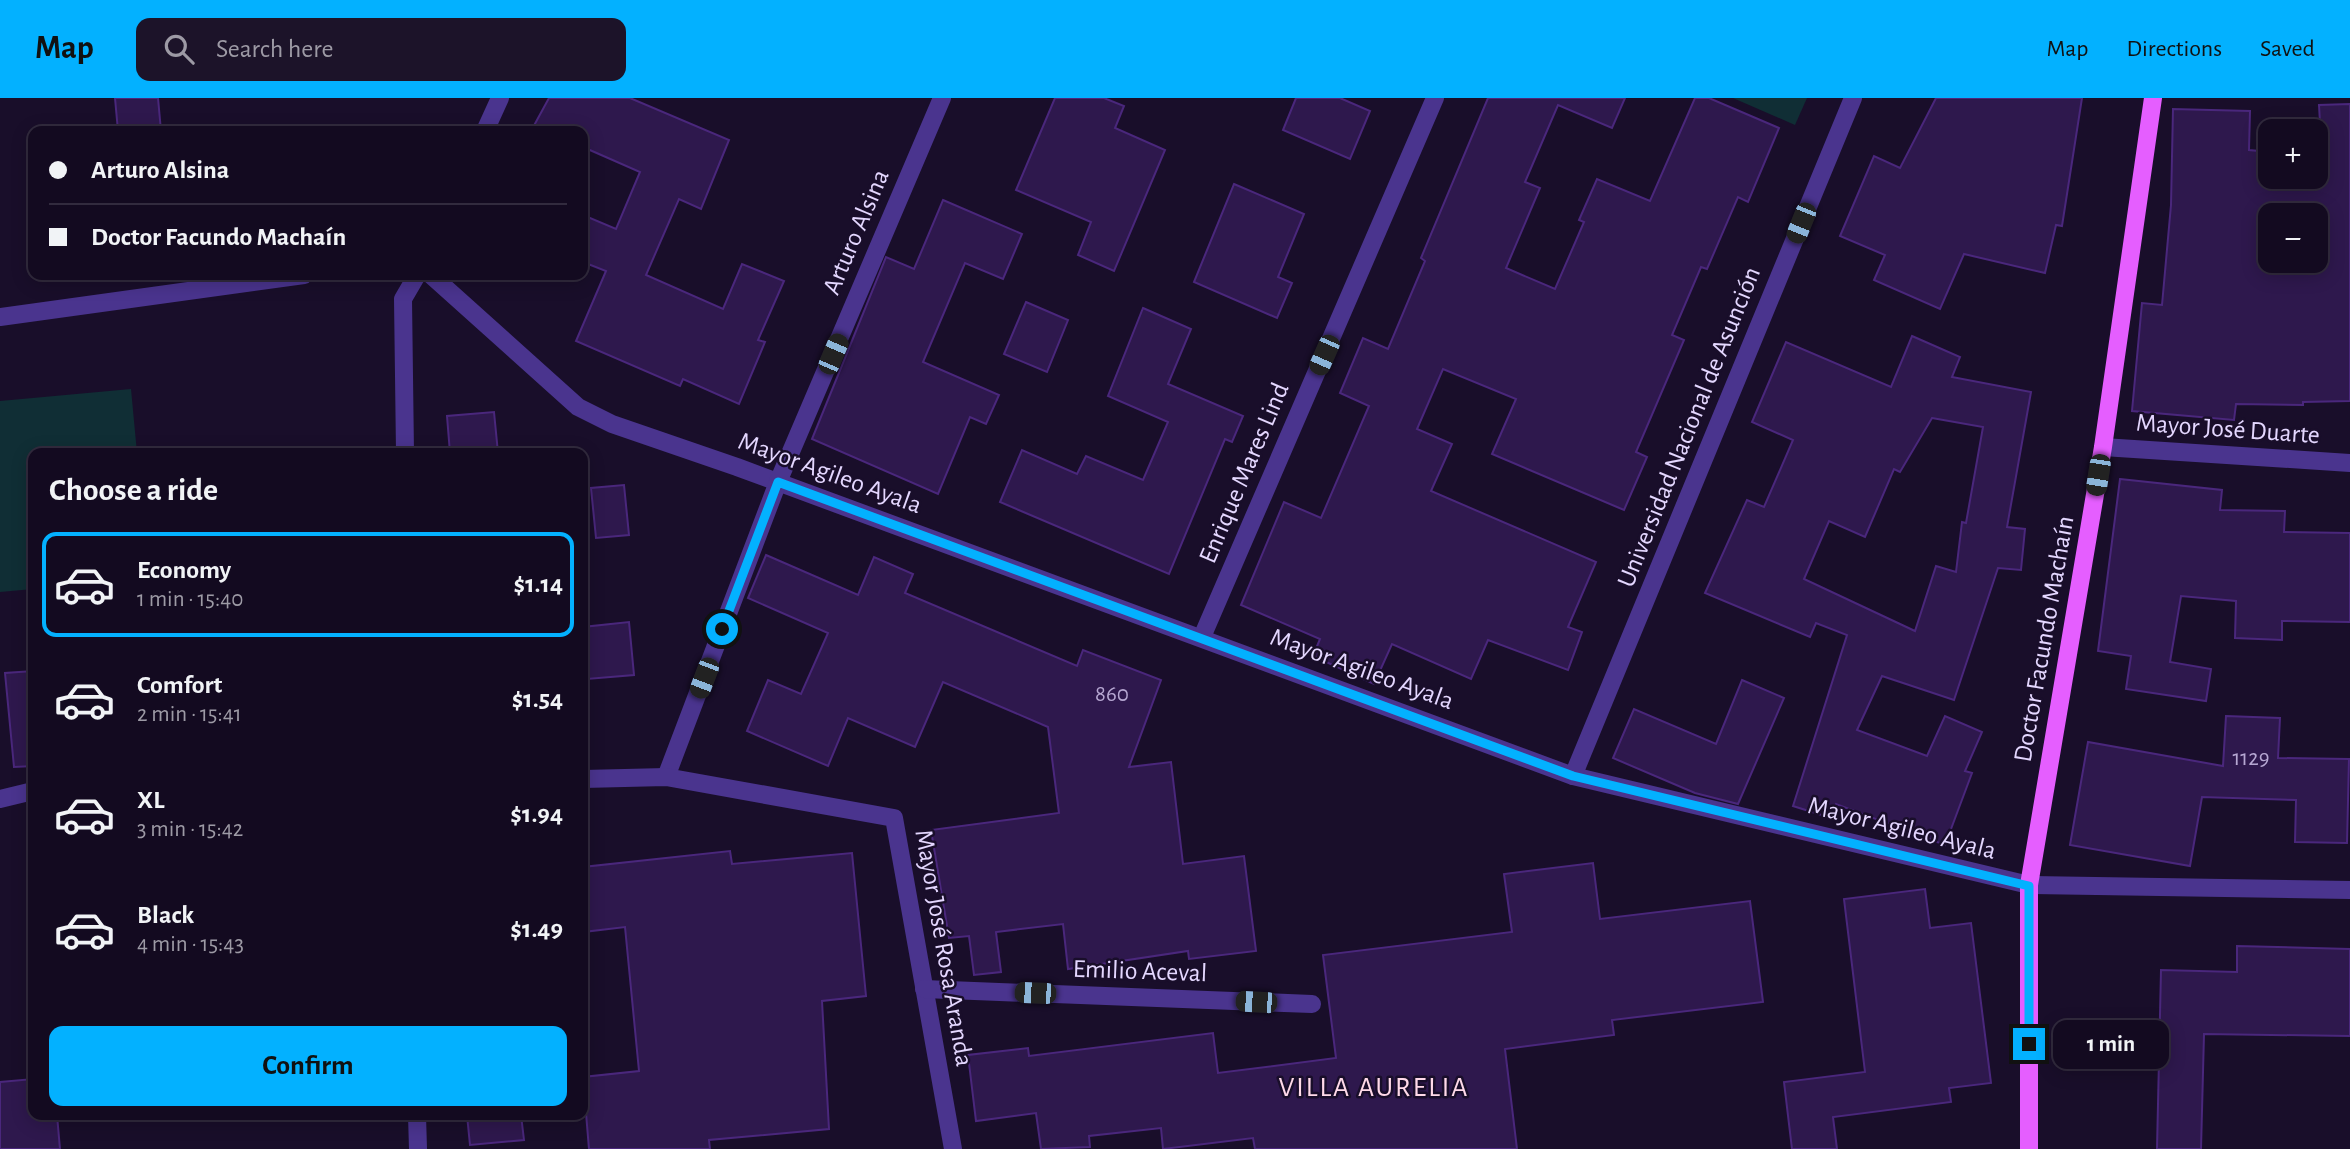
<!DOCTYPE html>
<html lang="en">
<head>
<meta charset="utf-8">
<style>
  :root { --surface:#130a20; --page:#1c1329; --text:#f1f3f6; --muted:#9d9aa5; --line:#322b3e; --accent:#03b1ff }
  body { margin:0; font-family:"Alegreya Sans",sans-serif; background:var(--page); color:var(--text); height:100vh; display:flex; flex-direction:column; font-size:26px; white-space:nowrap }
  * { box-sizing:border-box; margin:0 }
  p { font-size:23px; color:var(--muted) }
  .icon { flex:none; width:38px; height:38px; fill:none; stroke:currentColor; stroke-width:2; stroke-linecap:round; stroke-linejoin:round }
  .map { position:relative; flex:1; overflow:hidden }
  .panel { position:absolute; left:28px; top:350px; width:560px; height:672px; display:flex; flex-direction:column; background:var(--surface); border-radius:14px; box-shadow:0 4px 18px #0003,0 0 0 2px var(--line) }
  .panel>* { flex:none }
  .guide { position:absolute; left:28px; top:28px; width:560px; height:154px; border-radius:14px; box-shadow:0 4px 18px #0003,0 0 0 2px var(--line); display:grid; align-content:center; height:154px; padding:0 21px; background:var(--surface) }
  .tools { position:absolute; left:2258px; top:21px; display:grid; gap:14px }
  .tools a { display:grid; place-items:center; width:70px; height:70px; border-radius:14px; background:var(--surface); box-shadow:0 4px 18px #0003,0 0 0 2px var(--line); font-size:35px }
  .end { position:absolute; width:32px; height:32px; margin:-16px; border:9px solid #03b1ff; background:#111; box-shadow:0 0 0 4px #111 }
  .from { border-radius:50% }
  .bubble { position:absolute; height:49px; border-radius:14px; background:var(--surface); box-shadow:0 4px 18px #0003,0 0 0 2px var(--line); font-size:23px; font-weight:700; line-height:49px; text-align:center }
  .car { position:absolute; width:21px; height:42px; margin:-21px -10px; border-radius:9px; box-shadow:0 0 5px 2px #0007; background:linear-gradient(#222 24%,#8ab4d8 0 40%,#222 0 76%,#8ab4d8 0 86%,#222 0) }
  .guide b { display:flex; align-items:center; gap:24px; height:66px; font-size:26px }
  .guide b+b { border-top:2px solid var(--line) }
  .guide i { width:18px; height:18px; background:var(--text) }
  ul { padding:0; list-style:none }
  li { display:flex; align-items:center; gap:21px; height:105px; margin:0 14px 10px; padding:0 7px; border:4px solid transparent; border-radius:14px }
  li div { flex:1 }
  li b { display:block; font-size:26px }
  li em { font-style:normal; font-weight:700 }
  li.on { border-color:var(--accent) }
  li>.icon { width:63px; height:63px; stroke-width:1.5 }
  h2 { padding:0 21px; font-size:32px; line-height:84px }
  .button { display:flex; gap:14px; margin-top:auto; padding:14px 21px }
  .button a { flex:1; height:80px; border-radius:14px; background:var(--accent); color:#111; font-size:28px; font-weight:700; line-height:80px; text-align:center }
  header { display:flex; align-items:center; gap:42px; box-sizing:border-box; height:98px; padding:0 35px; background:var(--accent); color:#111 }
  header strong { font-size:33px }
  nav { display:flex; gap:38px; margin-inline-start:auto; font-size:24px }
  .search { width:490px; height:63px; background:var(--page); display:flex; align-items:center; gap:18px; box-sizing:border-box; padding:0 24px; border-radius:14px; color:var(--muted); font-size:26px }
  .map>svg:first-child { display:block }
  .green { fill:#102e35 }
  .building { fill:#2e184d; stroke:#4a277c; stroke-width:2; fill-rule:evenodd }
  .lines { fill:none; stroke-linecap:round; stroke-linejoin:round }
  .minor { stroke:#4a348e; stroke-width:18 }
  .major { stroke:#e55eff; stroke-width:18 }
  .route { stroke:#03b1ff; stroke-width:9 }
  .labels { text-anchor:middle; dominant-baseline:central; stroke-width:5; stroke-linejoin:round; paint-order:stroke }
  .number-label { font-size:23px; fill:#b6a7d2 }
  .street-label { font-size:26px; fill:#e4d7ff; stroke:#190e2a }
  .neighbourhood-label { font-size:28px; letter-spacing:2px; fill:#ffd9e9; stroke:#190e2a }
</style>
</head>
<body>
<header>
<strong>Map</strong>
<div class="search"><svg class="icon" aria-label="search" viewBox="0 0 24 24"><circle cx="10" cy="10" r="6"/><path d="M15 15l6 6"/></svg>Search here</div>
<nav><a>Map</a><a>Directions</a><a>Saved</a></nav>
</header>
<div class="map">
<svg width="2350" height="1051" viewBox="0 0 2350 1051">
  <rect width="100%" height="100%" fill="#190e2a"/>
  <!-- green -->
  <g class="green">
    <path d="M1733,0h74l-12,27z"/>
    <path d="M131,291l6,64h-104v136l-33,3v-191z"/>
  </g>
  <!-- building -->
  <g class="building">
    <path d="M115,0h43l3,33h-43z"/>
    <path d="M549,0h81l99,42 -28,69 -22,-10 -33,76 77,34 19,-45 42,17 -26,59 7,2 -26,62 -56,-25 -3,7 -104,-45 30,-70 -23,-9v-47l33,14 24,-57 -57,-25v-16h-52z"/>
    <path d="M1055,0h49l20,8 -9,22 50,22 -51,121 -36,-16 13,-33 -75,-32z"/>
    <path d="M1296,0h44l30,13 -20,48 -67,-29z"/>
    <path d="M1488,0h137l-13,30 -54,-23 -33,77 15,6 -34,80 49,21 29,-67 -5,-2 18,-41 53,22 45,-103h14l70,30 -31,74 -10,-5 -31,72 -6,-2 -29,68 12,5 -48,112 11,5 -23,53 -132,-56 24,-55 -73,-30 -26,60 35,15 -21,47 165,71 -28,65 14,5 -14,38 -80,-30 -17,39 -79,-35 -18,40 -61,-28 7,-17 -79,-34 43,-103 37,16 48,-112 -29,-13 23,-55 25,11 37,-88 -4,-3z"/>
    <path d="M1936,0h146l-20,128 -6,-1 -11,48 -81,-19 -24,55 -66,-29 11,-25 -45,-19 34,-80 26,12z"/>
    <path d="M2350,6v297l-47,1v3l-67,-1 -2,16 -102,-9 10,-108 20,2 9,-100 2,-96 77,2 -1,39 21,2v25h53l-4,-72zM2270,117h54l-1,55h-53z"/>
    <path d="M1234,86l70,30 -26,63 14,6 -15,35 -83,-36z"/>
    <path d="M943,102l79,34 -19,45 -38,-16 -42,99 76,33 -13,29 -16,-7 -32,77 -126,-55 74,-182 28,12z"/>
    <path d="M1026,204l42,18 -21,52 -43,-18z"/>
    <path d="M1143,210l48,21 -23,55 75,32 -11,26 -7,-3 -56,135 -169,-72 22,-52 55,24 9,-18 57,24 25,-58 -60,-26z"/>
    <path d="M1912,238l48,21 -8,20 79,15 -24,135 18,2 -4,41 -23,-2 -44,132 -72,-24 -25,54 70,26 18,-40 37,16 -17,39 7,2 -27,72 -109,-41 -5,14 -38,-12 54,-171 -31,-12 -6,14 -105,-44 42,-93 17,7 29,-67 -41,-18 34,-80 105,45zM1932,320l51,9 -17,96 -4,-1 -6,50 -20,-6 -21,65 -111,-52 25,-58 36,16 29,-68 6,3z"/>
    <path d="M494,314l4,41h-48l-3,-37z"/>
    <path d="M2120,381l102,11 -2,20 65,1 -1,21 66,1v89l-68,-1v19l-47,-2 1,-37 -55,-5 -11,66 41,7 -5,32 -80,-12 5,-33 -33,-5z"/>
    <path d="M624,387l5,50 -33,3 -5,-50z"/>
    <path d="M766,457l92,40 16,-38 39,17 -8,19 172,73 6,-16 78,30 -32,87 42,-5 12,102 61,-8 12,95 -67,8 -1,-8 -120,18 -5,-45 -67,8 5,40 -27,3 -5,-39 -20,2 -18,-108 128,-17 -11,-86 -105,-45 -28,65 -67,-29 -20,48 -81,-35 21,-51 33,14 27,-61 -80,-35z"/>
    <path d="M629,524l5,53 -47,4 -4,-52z"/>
    <path d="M33,573v95l-19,1 -9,-94z"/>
    <path d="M1742,582l42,18 -46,106 -43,-11 -82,-35 21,-49 82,35z"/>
    <path d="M2226,618l54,2 -2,40 71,1 -2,84 -52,-1 1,-42 -94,-3 -12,69 -120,-21 18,-103 135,24z"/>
    <path d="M730,753l2,13 120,-11 14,143 -44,5 7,128 -120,11 1,9h-121l-6,-72 56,-6 -14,-144 -42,5v-65z"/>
    <path d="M1593,765l7,56 150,-18 13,101 -151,18 2,15 -109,14 12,100h-262l-2,-11 -90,11 -2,-21 -72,8 1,11 -49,2 -5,-36 -60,8 -8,-66 60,-7 1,8 184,-23 5,40 118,-15 -13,-103 189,-23 -8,-58z"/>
    <path d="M1925,791l5,39 41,-5 20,160 -42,5 2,14 -118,15 4,32h-45l-8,-67 81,-10 -21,-173z"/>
    <path d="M2237,848l113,3v87l-146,-2 -3,115h-44l4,-179 76,2z"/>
    <path d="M33,981v36h24l3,34h-60v-67z"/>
    <path d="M467,1017h54l3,25 -54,5z"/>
  </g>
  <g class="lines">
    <!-- minor -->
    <g class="minor">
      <path d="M485,33l15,-33"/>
      <path d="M431,177l147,132 34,17 125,43 836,309 456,109 321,5"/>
      <path d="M0,219l304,-42"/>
      <path d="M2103,349l247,16"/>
      <path d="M405,355l-2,-154 14,-24"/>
      <path d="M1202,539l233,-539"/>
      <path d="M1573,678l280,-678"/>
      <path d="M666,679l112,-295 164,-384"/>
      <path d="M583,681l83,-2 228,41 59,331"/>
      <path d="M0,701l33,-8"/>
      <path d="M924,891l388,15"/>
      <path d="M417,1017l1,34"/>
    </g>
    <!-- major -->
    <path class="major" d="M2029,1051v-264l74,-438 50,-349"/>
  </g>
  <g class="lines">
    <!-- route -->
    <path class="route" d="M722,531l56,-147 795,294 456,110v158"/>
  </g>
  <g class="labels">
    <!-- number labels -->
    <g class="number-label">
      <text x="1112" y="596">860</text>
      <text x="2251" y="660">1129</text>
    </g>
    <!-- street labels -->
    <g class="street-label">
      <text transform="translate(856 134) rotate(-67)">Arturo Alsina</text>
      <text transform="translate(1689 329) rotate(-68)">Universidad Nacional de Asunción</text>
      <text transform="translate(2228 331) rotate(4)">Mayor José Duarte</text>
      <text transform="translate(830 375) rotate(20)">Mayor Agileo Ayala</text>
      <text transform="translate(1244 375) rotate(-67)">Enrique Mares Lind</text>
      <text transform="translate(2044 541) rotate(-80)">Doctor Facundo Machaín</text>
      <text transform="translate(1362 571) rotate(20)">Mayor Agileo Ayala</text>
      <text transform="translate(1902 730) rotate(14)">Mayor Agileo Ayala</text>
      <text transform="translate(944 850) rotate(80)">Mayor José Rosa Aranda</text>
      <text transform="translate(1140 873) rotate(2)">Emilio Aceval</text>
    </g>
    <!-- neighbourhood labels -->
    <g class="neighbourhood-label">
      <text x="1374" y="990">VILLA AURELIA</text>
    </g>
  </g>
</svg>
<div class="tools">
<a>+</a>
<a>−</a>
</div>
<i class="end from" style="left:722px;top:531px"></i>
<i class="end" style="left:2029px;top:946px"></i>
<div class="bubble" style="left:2053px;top:922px;width:116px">1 min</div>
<i class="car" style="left:1801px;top:125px;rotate:202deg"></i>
<i class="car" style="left:833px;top:256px;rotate:23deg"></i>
<i class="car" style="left:1324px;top:257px;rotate:204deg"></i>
<i class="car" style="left:2098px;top:377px;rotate:189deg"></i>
<i class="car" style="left:704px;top:580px;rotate:201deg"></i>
<i class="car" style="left:1035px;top:895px;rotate:272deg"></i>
<i class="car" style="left:1256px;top:904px;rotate:273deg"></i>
<div class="guide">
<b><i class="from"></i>Arturo Alsina</b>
<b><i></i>Doctor Facundo Machaín</b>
</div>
<section class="panel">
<h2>Choose a ride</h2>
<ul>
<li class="on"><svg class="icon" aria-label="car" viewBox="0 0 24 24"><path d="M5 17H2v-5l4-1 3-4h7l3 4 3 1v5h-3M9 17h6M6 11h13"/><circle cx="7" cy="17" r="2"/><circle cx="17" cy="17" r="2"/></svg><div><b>Economy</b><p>1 min · 15:40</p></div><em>$1.14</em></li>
<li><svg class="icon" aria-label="car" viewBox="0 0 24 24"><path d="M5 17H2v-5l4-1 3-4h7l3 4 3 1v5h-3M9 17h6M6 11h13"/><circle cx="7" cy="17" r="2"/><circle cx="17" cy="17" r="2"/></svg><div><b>Comfort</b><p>2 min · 15:41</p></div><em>$1.54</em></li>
<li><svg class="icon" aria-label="car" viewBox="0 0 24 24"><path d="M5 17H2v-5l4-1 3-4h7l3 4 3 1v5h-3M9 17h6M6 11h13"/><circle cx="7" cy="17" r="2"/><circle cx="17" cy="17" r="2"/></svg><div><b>XL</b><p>3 min · 15:42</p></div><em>$1.94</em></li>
<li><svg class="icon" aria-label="car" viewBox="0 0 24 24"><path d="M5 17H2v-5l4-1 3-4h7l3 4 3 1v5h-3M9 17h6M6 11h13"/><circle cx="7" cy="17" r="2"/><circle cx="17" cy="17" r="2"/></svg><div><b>Black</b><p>4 min · 15:43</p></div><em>$1.49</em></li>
</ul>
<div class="button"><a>Confirm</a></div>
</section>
</div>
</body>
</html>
